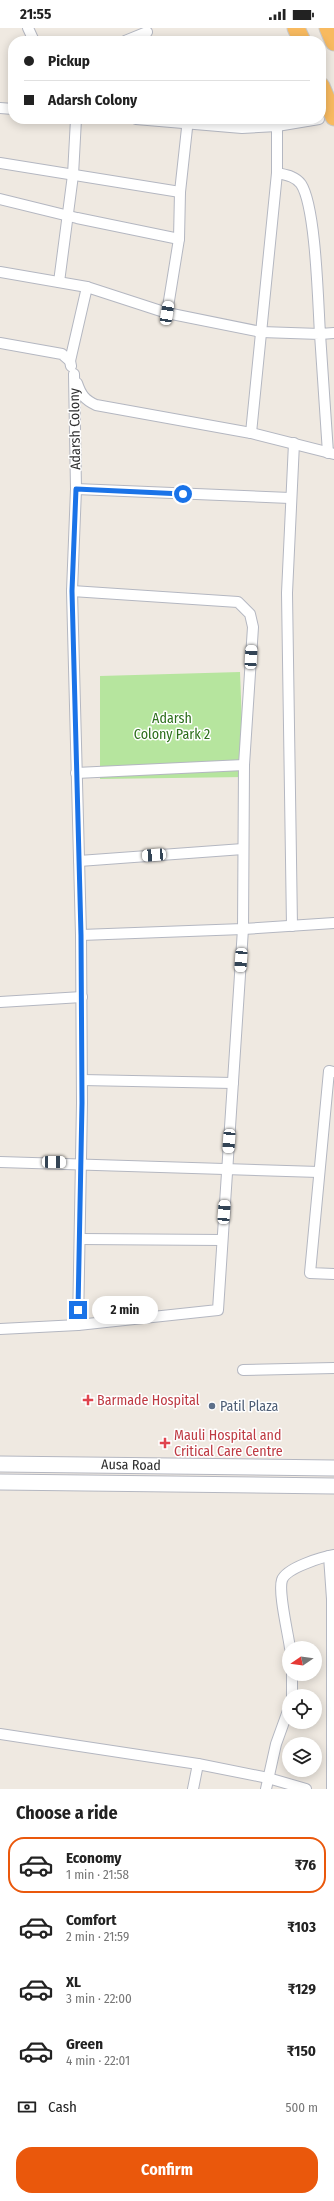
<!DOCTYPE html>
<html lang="en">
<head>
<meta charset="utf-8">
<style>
  :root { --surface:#fff; --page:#f6f6f6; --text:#222; --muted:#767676; --line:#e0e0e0; --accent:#ea580c }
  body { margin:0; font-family:"Fira Sans Condensed",sans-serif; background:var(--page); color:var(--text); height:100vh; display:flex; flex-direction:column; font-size:15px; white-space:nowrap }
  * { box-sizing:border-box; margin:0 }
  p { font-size:13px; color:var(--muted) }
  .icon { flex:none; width:22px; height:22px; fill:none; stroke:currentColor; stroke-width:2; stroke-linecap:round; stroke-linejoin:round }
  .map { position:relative; height:1761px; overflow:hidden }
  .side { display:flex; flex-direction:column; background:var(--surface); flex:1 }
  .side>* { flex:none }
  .top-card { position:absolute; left:8px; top:8px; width:318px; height:88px; border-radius:16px; box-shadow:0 2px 10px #0003; display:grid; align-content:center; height:88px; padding:0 16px; background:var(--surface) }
  .needle { width:26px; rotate:257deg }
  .controls { position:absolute; left:282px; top:1613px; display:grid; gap:8px }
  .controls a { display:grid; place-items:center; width:40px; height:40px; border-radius:50%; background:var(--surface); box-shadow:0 2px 10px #0003; font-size:20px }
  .end { position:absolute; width:18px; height:18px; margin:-9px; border:5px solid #1a73e8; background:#fff; box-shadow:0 0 0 2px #fff }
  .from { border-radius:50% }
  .bubble { position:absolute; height:28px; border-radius:14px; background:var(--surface); box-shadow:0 2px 10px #0003; font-size:13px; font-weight:700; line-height:28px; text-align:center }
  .car { position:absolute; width:12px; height:24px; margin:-12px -6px; border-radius:5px; box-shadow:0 0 3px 1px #0007; background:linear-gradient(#fff 24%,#345 0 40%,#fff 0 76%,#345 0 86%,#fff 0) }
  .top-card b { display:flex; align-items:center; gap:14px; height:38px; font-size:15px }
  .top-card b+b { border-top:1px solid var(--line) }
  .top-card i { width:10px; height:10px; background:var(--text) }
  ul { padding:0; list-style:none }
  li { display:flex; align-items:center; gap:12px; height:56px; margin:0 8px 6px; padding:0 8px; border:2px solid transparent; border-radius:16px }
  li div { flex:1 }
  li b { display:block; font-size:15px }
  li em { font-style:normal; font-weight:700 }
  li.active { border-color:var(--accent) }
  li>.icon { width:36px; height:36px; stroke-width:1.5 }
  h2 { padding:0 16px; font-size:18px; line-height:48px }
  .pay { display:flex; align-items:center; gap:10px; height:44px; padding:0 16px; font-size:15px }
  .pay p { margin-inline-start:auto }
  .action { display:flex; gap:8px; margin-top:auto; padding:8px 16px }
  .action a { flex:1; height:46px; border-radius:16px; background:var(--accent); color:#fff; font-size:16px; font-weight:700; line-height:46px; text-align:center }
  .status { display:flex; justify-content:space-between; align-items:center; height:28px; padding:0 20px; background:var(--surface); direction:ltr }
  .status svg { height:11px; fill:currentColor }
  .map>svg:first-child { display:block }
  .green { fill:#b6e59e }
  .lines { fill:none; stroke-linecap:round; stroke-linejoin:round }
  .minor-casing { stroke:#b4b7c1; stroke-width:12 }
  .secondary-casing { stroke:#b4b7c1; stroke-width:17 }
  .trunk-casing { stroke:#c9c9c9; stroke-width:19 }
  .minor { stroke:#fff; stroke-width:10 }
  .secondary { stroke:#fff; stroke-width:15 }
  .trunk { stroke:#f8ba60; stroke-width:17 }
  .route { stroke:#1a73e8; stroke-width:5 }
  .health-dot { fill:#e0444e; stroke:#fff; stroke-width:1.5 }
  .service-dot { fill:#5c6f8a; stroke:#fff; stroke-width:1.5 }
  .labels { text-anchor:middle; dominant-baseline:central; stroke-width:3; stroke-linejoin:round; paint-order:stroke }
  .street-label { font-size:14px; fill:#2e2e2e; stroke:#fff }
  .park-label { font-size:14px; fill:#2c6e1b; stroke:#fff }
  .health-label { font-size:14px; fill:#be3a42; stroke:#fff; text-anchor:start }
  .service-label { font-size:14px; fill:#4e5e75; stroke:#fff; text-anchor:start }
</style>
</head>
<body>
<div class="status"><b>21:55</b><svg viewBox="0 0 49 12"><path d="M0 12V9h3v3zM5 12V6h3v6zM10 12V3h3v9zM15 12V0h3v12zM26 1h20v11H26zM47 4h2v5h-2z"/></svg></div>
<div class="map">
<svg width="334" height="1761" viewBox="0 0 334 1761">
  <rect width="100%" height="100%" fill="#efe9e1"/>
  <!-- green -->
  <path class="green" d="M240,644l4,105 -144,2v-103z"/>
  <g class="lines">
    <defs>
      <g id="minor">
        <path d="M28,0l6,13"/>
        <path d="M125,13l22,-9"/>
        <path d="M0,80l13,1"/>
        <path d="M136,91l106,9 35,-2 42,-7"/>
        <path d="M0,135l180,29"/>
        <path d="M277,145c9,2 18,3 24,11 15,23 17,119 19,150l14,-1"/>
        <path d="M0,171l77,19 102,21"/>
        <path d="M0,244l87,15"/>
        <path d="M59,254l14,-107 3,-56"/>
        <path d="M167,285l12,-74 1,-47 8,-73"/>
        <path d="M0,315l62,11 8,7 1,5"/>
        <path d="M70,333l17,-74 80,26 94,19 59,2 8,119"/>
        <path d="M74,346l2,115 -4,102 9,344 1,168 -4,222"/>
        <path d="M77,355c4,12 8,17 19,22l155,28 83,21"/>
        <path d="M251,405l26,-260v-47"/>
        <path d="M76,461l214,9"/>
        <path d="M76,745l168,-8"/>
        <path d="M79,833l164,-12"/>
        <path d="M292,898l-5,-333 7,-150"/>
        <path d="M81,907l162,-6 91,-6"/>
        <path d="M0,974l82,-5"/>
        <path d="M334,1044l-5,-1 -19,202 24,1"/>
        <path d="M82,1052l151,3"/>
        <path d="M0,1134l319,10"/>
        <path d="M80,1211l142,1"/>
        <path d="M0,1301l78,-4 140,-15 25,-381 1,-164 9,-138 -3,-13 -12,-12 -166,-11"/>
        <path d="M243,1342l91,-2"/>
        <path d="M329,1528l3,43v190"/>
        <path d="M290,1620c-2,-15 -12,-56 -8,-68 4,-12 40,-23 52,-25"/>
        <path d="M292,1668v-22"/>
        <path d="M0,1706l198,30 -5,25"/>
        <path d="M198,1736l70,14 38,11"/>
        <path d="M266,1761l10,-45 13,-36"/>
      </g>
      <g id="secondary">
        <path d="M0,1436l334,4"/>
        <path d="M0,1454l334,4"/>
      </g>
      <g id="trunk">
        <path d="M296,0l6,13"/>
        <path d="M328,0l6,14"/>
        <path d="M321,58l13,31"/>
      </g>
    </defs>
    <!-- minor casing -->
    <use href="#minor" class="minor-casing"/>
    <!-- secondary casing -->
    <use href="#secondary" class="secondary-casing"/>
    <!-- trunk casing -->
    <use href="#trunk" class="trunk-casing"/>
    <!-- minor -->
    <use href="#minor" class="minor"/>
    <!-- secondary -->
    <use href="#secondary" class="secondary"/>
    <!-- trunk -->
    <use href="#trunk" class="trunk"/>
  </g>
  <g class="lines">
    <!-- route -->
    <path class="route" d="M78,1282l4,-207 -1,-168 -9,-344 4,-102 107,5"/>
  </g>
  <!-- markers -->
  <g class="health-dot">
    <path d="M86 1366h4v4h4v4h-4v4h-4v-4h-4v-4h4z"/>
    <path d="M163 1409h4v4h4v4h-4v4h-4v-4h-4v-4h4z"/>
  </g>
  <circle class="service-dot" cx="212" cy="1378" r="4"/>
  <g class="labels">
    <!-- street labels -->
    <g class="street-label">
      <text transform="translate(75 401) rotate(-91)">Adarsh Colony</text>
      <text transform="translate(131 1437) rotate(1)">Ausa Road</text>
    </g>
    <!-- park labels -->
    <g class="park-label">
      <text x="172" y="690">Adarsh<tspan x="172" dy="16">Colony Park 2</tspan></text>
    </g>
    <!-- health labels -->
    <g class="health-label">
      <text x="97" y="1372">Barmade Hospital</text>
      <text x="174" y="1407">Mauli Hospital and<tspan x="174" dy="16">Critical Care Centre</tspan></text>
    </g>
    <!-- service labels -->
    <g class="service-label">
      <text x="220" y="1378">Patil Plaza</text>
    </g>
  </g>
</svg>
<div class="controls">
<a><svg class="needle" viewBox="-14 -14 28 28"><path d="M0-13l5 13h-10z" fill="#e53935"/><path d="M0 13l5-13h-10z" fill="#767676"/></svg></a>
<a><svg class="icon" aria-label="locate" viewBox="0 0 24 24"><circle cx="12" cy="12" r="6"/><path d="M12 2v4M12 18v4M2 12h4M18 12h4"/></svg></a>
<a><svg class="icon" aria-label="layers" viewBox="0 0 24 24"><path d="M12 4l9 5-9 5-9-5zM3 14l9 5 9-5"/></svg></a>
</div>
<i class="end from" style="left:183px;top:466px"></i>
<i class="end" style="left:78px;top:1282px"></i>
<div class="bubble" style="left:92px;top:1268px;width:66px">2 min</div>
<i class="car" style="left:167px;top:285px;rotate:9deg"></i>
<i class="car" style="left:251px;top:629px;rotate:3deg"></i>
<i class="car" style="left:154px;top:827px;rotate:266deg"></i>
<i class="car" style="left:241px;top:932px;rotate:184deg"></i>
<i class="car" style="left:229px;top:1113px;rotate:184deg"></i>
<i class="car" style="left:54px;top:1134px;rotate:91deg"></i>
<i class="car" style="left:224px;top:1184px;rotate:4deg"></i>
<div class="top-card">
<b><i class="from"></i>Pickup</b>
<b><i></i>Adarsh Colony</b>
</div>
</div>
<section class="side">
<h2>Choose a ride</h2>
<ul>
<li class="active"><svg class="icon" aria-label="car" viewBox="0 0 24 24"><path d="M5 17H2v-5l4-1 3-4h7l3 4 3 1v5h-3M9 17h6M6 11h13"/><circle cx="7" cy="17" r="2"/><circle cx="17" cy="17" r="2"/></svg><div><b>Economy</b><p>1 min · 21:58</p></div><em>₹76</em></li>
<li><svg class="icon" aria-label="car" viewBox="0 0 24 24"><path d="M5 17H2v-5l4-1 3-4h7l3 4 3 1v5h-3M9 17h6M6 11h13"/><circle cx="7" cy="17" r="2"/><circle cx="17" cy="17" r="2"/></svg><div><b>Comfort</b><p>2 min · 21:59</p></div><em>₹103</em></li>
<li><svg class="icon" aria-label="car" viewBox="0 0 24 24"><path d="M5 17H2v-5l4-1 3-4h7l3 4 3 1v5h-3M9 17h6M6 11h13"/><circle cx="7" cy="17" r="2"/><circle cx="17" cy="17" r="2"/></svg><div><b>XL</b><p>3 min · 22:00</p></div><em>₹129</em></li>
<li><svg class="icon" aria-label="car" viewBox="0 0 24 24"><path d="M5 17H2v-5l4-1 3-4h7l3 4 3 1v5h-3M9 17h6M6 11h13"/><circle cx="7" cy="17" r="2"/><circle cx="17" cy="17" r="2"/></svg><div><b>Green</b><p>4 min · 22:01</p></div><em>₹150</em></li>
</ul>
<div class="pay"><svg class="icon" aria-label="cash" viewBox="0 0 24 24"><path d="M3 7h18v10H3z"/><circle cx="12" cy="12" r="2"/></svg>Cash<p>500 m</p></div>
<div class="action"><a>Confirm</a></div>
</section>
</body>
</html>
